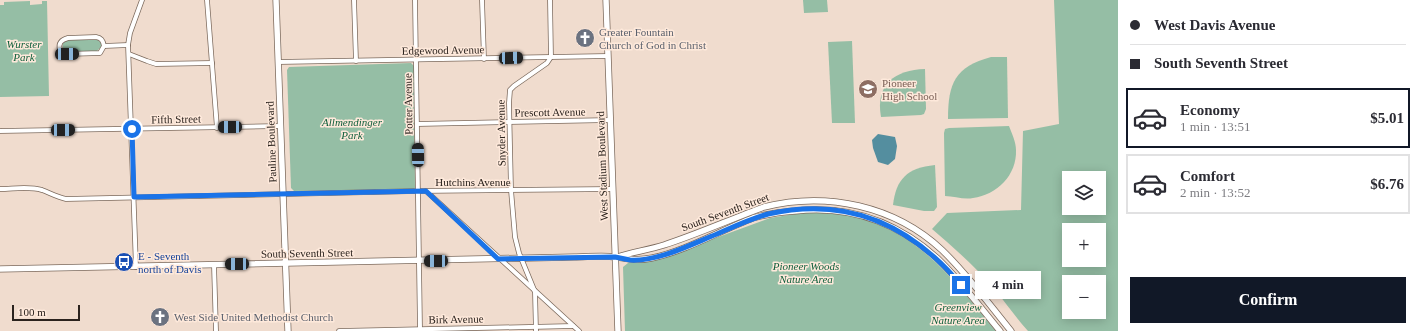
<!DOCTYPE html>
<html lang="en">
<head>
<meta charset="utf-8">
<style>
  :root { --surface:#fff; --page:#f2f2f3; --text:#2b2b33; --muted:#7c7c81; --line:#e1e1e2; --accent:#111827 }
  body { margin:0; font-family:"Times New Roman",serif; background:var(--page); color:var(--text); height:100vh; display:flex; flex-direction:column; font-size:15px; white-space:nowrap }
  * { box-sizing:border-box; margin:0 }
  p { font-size:13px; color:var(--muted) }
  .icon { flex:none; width:22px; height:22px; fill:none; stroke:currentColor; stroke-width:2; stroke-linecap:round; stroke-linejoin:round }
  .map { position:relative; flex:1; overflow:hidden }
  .drawer { display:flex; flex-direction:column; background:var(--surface); width:300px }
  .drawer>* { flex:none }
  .guide { display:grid; align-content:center; height:88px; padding:0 12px; background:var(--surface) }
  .controls { position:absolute; left:1062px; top:171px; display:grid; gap:8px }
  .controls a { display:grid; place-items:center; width:44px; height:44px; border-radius:0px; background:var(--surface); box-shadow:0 2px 10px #0003; font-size:20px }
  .scale { position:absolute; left:12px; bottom:10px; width:68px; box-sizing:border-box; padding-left:4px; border:2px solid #2b231e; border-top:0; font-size:11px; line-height:14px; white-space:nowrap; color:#2b231e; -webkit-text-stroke:3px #fee9db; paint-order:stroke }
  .end { position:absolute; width:18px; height:18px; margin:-9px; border:5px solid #1a73e8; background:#fff; box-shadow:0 0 0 2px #fff }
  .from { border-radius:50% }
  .bubble { position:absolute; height:28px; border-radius:0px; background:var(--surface); box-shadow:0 2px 10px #0003; font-size:13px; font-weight:800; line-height:28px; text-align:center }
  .car { position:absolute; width:12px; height:24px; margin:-12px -6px; border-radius:5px; box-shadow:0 0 3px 1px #0007; background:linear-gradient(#222 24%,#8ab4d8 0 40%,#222 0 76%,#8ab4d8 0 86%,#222 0) }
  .guide b { display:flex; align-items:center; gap:14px; height:38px; font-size:15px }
  .guide b+b { border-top:1px solid var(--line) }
  .guide i { width:10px; height:10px; background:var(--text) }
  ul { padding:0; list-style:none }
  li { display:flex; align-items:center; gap:12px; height:60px; margin:0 8px 6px; padding:0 4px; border:2px solid var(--line); border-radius:0px }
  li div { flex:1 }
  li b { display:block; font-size:15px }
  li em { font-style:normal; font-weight:800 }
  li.active { border-color:var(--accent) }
  li>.icon { width:36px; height:36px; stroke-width:1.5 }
  .cta { display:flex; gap:8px; margin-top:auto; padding:8px 12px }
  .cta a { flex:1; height:46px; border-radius:0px; background:var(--accent); color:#fff; font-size:16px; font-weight:800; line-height:46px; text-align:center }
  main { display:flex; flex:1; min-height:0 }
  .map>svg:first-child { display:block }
  .green { fill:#95bea5; fill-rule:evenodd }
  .water { fill:#548e9f }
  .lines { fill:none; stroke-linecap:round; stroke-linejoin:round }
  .street-casing { stroke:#7c6a5d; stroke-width:5.5 }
  .secondary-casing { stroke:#7c6a5d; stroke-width:7 }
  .street { stroke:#fff; stroke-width:4 }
  .secondary { stroke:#fff; stroke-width:5.5 }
  .route { stroke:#1a73e8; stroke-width:5 }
  .labels { text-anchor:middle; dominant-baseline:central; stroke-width:3; stroke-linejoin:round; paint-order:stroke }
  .worship-label { font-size:11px; fill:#5b616d; stroke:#fee9db; text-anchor:start }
  .park-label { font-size:11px; font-style:italic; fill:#0d5e3a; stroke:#fee9db }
  .street-label { font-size:11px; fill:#2b231e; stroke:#fee9db }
  .education-label { font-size:11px; fill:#785e54; stroke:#fee9db; text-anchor:start }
  .transit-label { font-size:11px; fill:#164399; stroke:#fee9db; text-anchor:start }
</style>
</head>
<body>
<main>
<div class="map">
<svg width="1118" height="331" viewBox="0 0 1118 331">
  <rect width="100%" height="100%" fill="#f0dcce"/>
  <!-- green -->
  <g class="green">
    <path d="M803,0h24l1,12 -24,1z"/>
    <path d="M1054,0h64v331h-90c-12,-13 -22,-28 -33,-41 -19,-23 -41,-42 -63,-61l15,-16 74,-3 2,-79 36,-7zM1069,178h30v30h-30zM1069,230h30v30h-30zM1069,282h30v30h-30z"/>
    <path d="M30,1v4l12,-1v-3h5l2,95 -49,1v-92h4v-3z"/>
    <path d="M67,40h31l3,3v4l-4,4h-31c-3,-2 -4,-4 -3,-8z"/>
    <path d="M852,41l3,82h-23l-4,-81z"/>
    <path d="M991,57h16l1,61 -60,1c0,-36 7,-52 43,-62z"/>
    <path d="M411,63l3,3 1,122 -1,1 -120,2 -3,-3 -4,-118 2,-3z"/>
    <path d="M925,69l1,40 -2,5 -3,1 -40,2c-6,-33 14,-47 44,-48z"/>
    <path d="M1009,126c3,8 7,16 7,24 1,25 -19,45 -43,48 -9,2 -19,-2 -28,-2l-1,-63 1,-4 4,-1z"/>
    <path d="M935,165l2,42 -3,4h-10l-31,-6c3,-26 14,-37 42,-40z"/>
    <path d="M807,212c12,1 25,1 37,3 72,12 108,63 152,116h-371l-2,-64 5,-4 20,-2 32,-10 90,-33z"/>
  </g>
  <!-- water -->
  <path class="water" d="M878,134l17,3 2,9 -2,13 -7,6 -10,-3 -5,-14 -1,-8z"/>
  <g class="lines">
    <defs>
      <g id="street">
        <path d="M207,0l10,128"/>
        <path d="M354,0l2,61"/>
        <path d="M415,0l5,329"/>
        <path d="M482,0l2,59"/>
        <path d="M96,37c5,1 7,3 8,9l-4,7 -33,1 -7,-4c-2,-7 1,-10 8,-12z"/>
        <path d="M104,46l24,-1"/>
        <path d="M129,54l18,7 9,3 56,-1"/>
        <path d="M278,62l330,-6"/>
        <path d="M417,124l193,-4"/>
        <path d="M0,131l280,-5"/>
        <path d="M0,189c13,0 29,-3 42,1 8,3 15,7 24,9l352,-8 195,-2"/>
        <path d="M426,191l153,140"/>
        <path d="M214,265l2,66"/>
        <path d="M136,267l-8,-222 2,-12 12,-33"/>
        <path d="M339,331l234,-5"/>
        <path d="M536,331l-1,-39 -16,-39 -4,-16 -4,-47 -2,-87 1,-13 4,-4 33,-23 4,-6 -1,-57"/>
      </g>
      <g id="secondary">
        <path d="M276,0l12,331"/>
        <path d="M606,0l12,331"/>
        <path d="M617,257c15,-5 31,-7 47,-12 34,-11 67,-26 100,-38 63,-16 131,-1 178,43 26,25 47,54 69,81"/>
        <path d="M0,269l574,-12c13,0 28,-2 42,0 14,2 21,4 36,1 34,-7 69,-28 101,-40 14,-4 28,-6 42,-7 54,-6 101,10 142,47 23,22 43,49 63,73"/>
      </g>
    </defs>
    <!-- street casing -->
    <use href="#street" class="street-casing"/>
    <!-- secondary casing -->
    <use href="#secondary" class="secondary-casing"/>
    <!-- street -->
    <use href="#street" class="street"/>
    <!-- secondary -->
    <use href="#secondary" class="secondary"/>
  </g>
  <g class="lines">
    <!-- route -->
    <path class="route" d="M132,129l2,68 292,-6 72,68 117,-2c5,1 10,2 15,3 28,2 62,-16 87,-26 16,-7 33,-15 51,-20 79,-18 142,10 193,71"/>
  </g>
  <!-- icons -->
  <defs>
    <symbol id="church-disc" viewBox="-11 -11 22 22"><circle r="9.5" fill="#6b7280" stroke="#fee9db"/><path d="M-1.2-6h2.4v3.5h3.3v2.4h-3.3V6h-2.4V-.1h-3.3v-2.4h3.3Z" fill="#fff"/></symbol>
    <symbol id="school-disc" viewBox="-11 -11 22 22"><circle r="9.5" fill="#8d6e63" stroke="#fee9db"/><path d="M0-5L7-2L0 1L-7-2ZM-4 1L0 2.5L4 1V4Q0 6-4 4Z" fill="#fff"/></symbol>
    <symbol id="bus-disc" viewBox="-11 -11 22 22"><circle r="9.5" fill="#1a4fb4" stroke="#fee9db"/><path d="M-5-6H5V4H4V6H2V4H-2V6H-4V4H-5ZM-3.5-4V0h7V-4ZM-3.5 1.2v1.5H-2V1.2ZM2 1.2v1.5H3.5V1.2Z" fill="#fff"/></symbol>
  </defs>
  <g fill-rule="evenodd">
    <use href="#church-disc" x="574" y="27" width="22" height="22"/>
    <use href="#school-disc" x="857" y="78" width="22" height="22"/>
    <use href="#bus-disc" x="113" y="251" width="22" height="22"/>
    <use href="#church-disc" x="149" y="306" width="22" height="22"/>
  </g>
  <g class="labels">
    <!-- worship labels -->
    <g class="worship-label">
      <text x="599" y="32">Greater Fountain<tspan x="599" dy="13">Church of God in Christ</tspan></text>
      <text x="174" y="317">West Side United Methodist Church</text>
    </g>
    <!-- park labels -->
    <g class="park-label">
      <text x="24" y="44">Wurster<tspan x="24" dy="13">Park</tspan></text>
      <text x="352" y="122">Allmendinger<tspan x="352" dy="13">Park</tspan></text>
      <text x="806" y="266">Pioneer Woods<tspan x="806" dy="13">Nature Area</tspan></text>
      <text x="958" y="307">Greenview<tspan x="958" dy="13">Nature Area</tspan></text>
    </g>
    <!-- street labels -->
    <g class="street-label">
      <text transform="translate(443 50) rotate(-1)">Edgewood Avenue</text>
      <text transform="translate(408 104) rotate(-91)">Potter Avenue</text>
      <text transform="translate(550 112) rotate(-1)">Prescott Avenue</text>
      <text transform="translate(176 119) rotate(-1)">Fifth Street</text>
      <text transform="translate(501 133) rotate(-91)">Snyder Avenue</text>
      <text transform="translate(271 142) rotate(-92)">Pauline Boulevard</text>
      <text transform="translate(602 166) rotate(-92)">West Stadium Boulevard</text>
      <text x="473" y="182">Hutchins Avenue</text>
      <text transform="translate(725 212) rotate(-20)">South Seventh Street</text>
      <text transform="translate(307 253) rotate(-1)">South Seventh Street</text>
      <text transform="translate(456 319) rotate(-1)">Birk Avenue</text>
    </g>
    <!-- education labels -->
    <g class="education-label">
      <text x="882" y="83">Pioneer<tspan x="882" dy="13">High School</tspan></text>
    </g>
    <!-- transit labels -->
    <g class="transit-label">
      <text x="138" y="256">E - Seventh<tspan x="138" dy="13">north of Davis</tspan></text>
    </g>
  </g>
</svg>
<div class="controls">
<a><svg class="icon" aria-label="layers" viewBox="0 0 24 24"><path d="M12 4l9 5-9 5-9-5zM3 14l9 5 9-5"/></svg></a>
<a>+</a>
<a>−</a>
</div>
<div class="scale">100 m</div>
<i class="end from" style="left:132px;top:129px"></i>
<i class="end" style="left:961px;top:285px"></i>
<div class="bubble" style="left:975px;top:271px;width:66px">4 min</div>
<i class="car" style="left:67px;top:54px;rotate:89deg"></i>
<i class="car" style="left:511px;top:58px;rotate:88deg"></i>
<i class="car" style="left:230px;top:127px;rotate:269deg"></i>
<i class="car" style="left:63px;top:130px;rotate:89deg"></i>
<i class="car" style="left:418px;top:155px;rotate:359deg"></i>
<i class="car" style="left:436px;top:261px;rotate:269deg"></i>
<i class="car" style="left:237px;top:264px;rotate:269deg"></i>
</div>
<section class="drawer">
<div class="guide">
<b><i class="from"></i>West Davis Avenue</b>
<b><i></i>South Seventh Street</b>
</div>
<ul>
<li class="active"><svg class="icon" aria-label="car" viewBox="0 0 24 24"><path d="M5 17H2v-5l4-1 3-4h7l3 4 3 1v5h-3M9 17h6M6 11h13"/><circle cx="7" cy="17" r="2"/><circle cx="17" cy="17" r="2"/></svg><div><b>Economy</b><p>1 min · 13:51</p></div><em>$5.01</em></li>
<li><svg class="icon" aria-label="car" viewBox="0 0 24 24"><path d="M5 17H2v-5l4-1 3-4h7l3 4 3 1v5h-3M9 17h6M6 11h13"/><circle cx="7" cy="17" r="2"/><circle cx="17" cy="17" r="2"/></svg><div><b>Comfort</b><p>2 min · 13:52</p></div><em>$6.76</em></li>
</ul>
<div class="cta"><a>Confirm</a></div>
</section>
</main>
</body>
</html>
